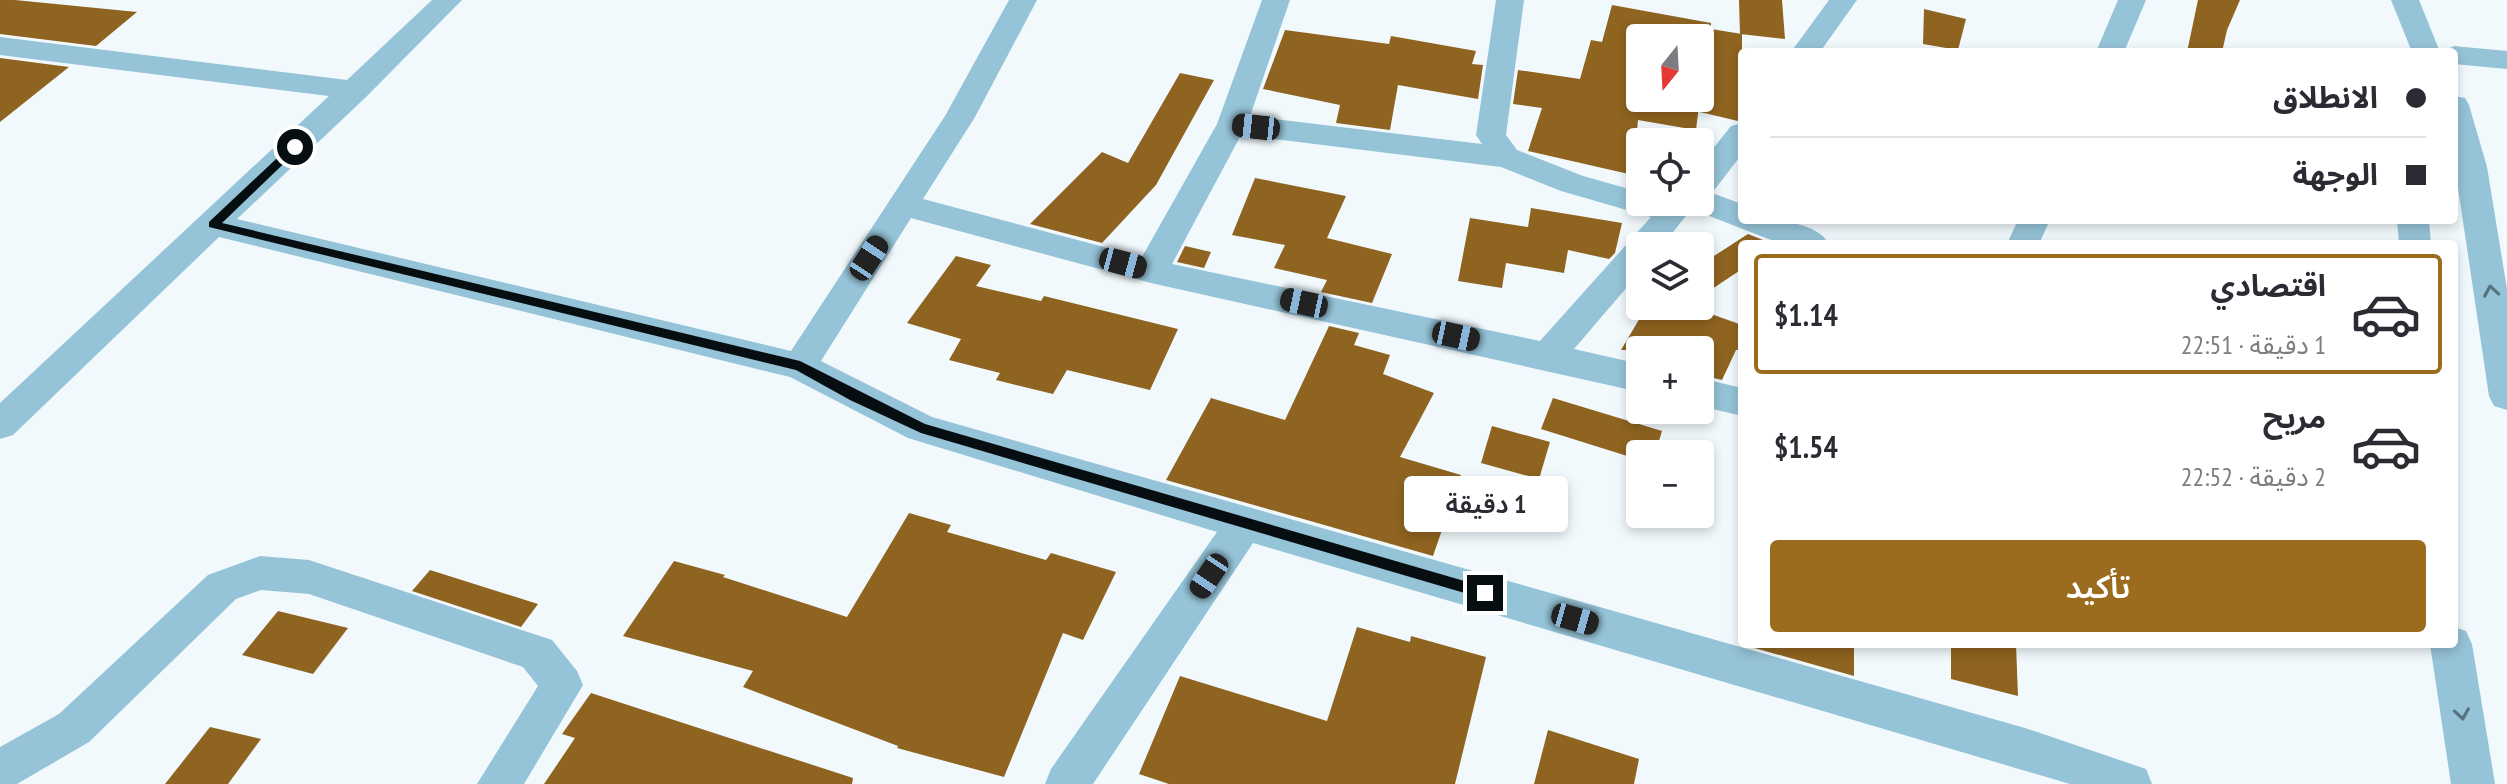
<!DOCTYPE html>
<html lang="ar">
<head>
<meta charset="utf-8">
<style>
  :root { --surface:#fff; --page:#f2f2f3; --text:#2b2b33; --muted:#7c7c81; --line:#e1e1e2; --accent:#9c6c1e }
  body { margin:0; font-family:"PT Sans Narrow","Noto Sans Arabic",sans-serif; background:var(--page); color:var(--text); direction:rtl; height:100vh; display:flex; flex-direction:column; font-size:30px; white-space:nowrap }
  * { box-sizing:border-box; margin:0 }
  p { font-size:26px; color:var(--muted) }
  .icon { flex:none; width:44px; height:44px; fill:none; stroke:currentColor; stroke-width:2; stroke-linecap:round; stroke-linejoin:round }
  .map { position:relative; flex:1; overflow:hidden; direction:ltr }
  .drawer { position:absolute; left:1738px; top:240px; width:720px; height:408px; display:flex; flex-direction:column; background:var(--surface); border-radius:8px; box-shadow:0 4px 12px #0003; direction:rtl }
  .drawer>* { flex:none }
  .banner { position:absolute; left:1738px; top:48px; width:720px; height:176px; border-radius:8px; box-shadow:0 4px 12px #0003; direction:rtl; display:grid; align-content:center; height:176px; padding:0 32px; background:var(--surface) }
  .needle { width:52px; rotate:198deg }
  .controls { position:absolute; left:1626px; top:24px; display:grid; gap:16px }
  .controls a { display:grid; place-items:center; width:88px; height:88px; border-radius:8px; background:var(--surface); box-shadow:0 4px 12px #0003; font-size:40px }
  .end { position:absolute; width:36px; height:36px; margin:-18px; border:10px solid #070e11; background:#fff; box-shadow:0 0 0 4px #fff }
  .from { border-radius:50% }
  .bubble { position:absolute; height:56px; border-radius:8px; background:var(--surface); box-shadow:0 4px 12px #0003; font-size:26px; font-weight:600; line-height:56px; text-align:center; direction:rtl }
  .car { position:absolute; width:24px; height:48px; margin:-24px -12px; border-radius:10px; box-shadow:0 0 6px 2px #0007; background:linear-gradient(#222 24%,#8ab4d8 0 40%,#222 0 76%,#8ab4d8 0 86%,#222 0) }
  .banner b { display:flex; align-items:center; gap:28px; height:76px; font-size:30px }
  .banner b+b { border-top:2px solid var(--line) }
  .banner i { width:20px; height:20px; background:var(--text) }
  ul { padding:14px 0 0; list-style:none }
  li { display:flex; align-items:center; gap:24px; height:120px; margin:0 16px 12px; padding:0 16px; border:4px solid transparent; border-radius:8px }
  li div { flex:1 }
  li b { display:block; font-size:30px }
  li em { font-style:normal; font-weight:600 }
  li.on { border-color:var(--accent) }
  li>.icon { width:72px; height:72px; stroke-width:1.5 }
  .primary-button { display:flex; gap:16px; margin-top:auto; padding:16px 32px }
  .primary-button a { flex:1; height:92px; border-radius:8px; background:var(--accent); color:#fff; font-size:32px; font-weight:600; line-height:92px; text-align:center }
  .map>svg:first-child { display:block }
  .building { fill:#8f6420 }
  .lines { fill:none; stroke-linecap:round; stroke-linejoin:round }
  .minor { fill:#95c3d7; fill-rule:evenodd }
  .oneway { stroke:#55727e }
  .route { fill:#070e11 }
</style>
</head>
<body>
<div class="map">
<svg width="2507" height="784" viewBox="0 0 2507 784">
  <rect width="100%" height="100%" fill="#f1f9fd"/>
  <!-- building -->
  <g class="building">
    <path d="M0,0h15l122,12 -41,34 -96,-12z"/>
    <path d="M1739,0h43l3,39 -45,-5z"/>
    <path d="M2198,0h42l-13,30 -5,22h-35z"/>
    <path d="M1612,5l99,18v6l31,5v71l-4,16 -38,-9v-74h-60v60h60l-4,32 -58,-10 -5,55 -105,-24 14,-43 -29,-4 5,-34 62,9 11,-39 11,2z"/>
    <path d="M1924,9l42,10 -8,31 -35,-6z"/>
    <path d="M1285,30l104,14 2,-8 85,15 -4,13 11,1 -5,34 -80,-14 -8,45 -54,-7 4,-18 -77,-16z"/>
    <path d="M0,58l69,9 -69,55z"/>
    <path d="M1180,73l34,7 -58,105 -54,58 -72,-19 72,-72 26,11z"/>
    <path d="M1255,178l91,18 -19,42 65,16 -20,49 -51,-11 6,-12 -53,-12 11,-23 -53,-10z"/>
    <path d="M1531,208l91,15 -7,30 -6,6 -41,-9 -4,23 -58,-10 -4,25 -44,-7 12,-63 58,9z"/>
    <path d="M1748,234l25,10h-31v25l-42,28v-32z"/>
    <path d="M1185,246l26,6 -7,16 -27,-6z"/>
    <path d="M956,256l35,9 -15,21 65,15 3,-5 134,33 -28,61 -83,-20 -14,24 -57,-14 4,-7 -51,-13 12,-21 -54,-16z"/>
    <path d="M1647,306h18l35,13v-9l42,15v25h-6l-14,30 -22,-5v-25h-79z"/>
    <path d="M1329,326l30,7 -5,12 36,10 -7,19 51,19 -34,64 61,18 -28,81 -267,-76 45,-82 74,22z"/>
    <path d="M1553,398l109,33 -7,23h-15v6l-99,-31z"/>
    <path d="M1492,426l58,16 -11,37 -58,-16z"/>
    <path d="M909,513l42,12 -4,7 99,28 5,-7 65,19 -33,68 -20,-7 -59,144 -107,-29 1,-2 -155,-59 10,-16 -130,-35 51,-75 51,14 -2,2 124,40z"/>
    <path d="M430,570l108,34 -17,23 -109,-36z"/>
    <path d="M278,611l70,17 -35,46 -71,-19z"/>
    <path d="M1357,627l53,15 1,-6 75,21 -31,127h-286l-30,-10 41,-98 147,45z"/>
    <path d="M1751,644h103v32l-103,-29z"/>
    <path d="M1951,644h65l2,52 -67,-17z"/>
    <path d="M591,693l262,85 -1,6h-308l31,-46 -13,-4z"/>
    <path d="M210,727l51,12 -33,45h-63z"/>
    <path d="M1548,730l91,29 -5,25h-100z"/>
  </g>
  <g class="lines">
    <!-- minor -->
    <g class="minor">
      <path d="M432,0h30l-96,97 -129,122 554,132 154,-235 64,-116h28l-62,117 -52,82 219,58 75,-133 45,-124h28l-40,116 232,28 -6,-9 20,-135h28l-18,135 11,15 66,26 57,16v10l44,2 5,8 -27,34h-22v26l-66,77 66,15v28l-489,-109 -240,-65 -90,143 111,56 1093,311 121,41 6,15h-82l-817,-241 -160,241h-48l6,-15 166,-237 -309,-94 -118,-61 -571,-140 -206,198 -13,4v-36l329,-307 -329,-41v-18l347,43zM1241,135l260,32 60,24 90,26 -111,124 -368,-77z"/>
      <path d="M1829,0h28l-37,52h-29z"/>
      <path d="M2118,0h28l-22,52h-28z"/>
      <path d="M2391,0h28l21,52h-28z"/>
      <path d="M2454,46l53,5v18l-53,-5v-12h-12z"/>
      <path d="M2454,96l11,2 4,7 18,62 20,122v121l-13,-4 -5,-10 -35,-235z"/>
      <path d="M1742,123v31l-30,39 30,11v16c26,0 73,-1 87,24h-48l-92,-36 -4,-6h15v-37l31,-39z"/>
      <path d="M2018,220h32l-11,24h-32z"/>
      <path d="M2397,220h32l2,24h-32z"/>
      <path d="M1700,378l42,10v28l-42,-10z"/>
      <path d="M260,556l49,4 243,80 25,31 6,14 -59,99h-47l61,-98 -15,-19 -214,-73 -48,-4 -25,9 -147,143 -72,42h-17v-37l59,-33 149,-139z"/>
      <path d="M2454,627l12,4 6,13 23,140h-44l-21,-140h24z"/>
    </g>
  </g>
  <!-- one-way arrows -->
  <defs><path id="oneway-chevron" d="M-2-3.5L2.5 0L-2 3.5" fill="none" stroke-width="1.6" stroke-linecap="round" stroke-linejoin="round" transform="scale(2)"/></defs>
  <g class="oneway">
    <use href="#oneway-chevron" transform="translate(2491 291) rotate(-99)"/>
    <use href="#oneway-chevron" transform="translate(2462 714) rotate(81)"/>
  </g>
  <!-- route -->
  <path class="route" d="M291,145l10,2 -79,76 578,138 125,63 560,163 7,6 -7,6 -564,-166 -71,-33 -54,-30 -587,-143v-5z"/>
</svg>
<div class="controls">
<a><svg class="needle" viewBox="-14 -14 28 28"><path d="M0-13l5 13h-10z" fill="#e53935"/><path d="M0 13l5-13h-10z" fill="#7c7c81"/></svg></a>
<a><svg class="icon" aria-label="locate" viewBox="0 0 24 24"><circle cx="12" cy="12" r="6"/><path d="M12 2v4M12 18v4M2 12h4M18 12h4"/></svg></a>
<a><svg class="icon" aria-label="layers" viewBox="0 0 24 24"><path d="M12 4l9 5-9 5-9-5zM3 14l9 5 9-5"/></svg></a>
<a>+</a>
<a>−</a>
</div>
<i class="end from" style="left:295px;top:147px"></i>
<i class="end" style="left:1485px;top:593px"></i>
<div class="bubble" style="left:1404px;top:476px;width:164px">1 دقيقة</div>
<i class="car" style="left:1256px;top:127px;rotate:276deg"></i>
<i class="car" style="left:869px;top:258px;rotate:33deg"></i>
<i class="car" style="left:1123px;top:263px;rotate:105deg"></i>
<i class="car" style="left:1304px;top:303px;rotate:282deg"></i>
<i class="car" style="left:1456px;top:336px;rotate:102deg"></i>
<i class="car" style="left:1209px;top:576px;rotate:214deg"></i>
<i class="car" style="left:1575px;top:619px;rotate:106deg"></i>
<div class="banner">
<b><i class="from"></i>الانطلاق</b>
<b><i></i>الوجهة</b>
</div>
<section class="drawer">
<ul>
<li class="on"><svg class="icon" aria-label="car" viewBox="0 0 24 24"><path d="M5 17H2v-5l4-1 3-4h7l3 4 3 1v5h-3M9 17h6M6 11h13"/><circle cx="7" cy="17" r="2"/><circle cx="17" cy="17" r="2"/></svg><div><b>اقتصادي</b><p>1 دقيقة · 22:51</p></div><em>$1.14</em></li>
<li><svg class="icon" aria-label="car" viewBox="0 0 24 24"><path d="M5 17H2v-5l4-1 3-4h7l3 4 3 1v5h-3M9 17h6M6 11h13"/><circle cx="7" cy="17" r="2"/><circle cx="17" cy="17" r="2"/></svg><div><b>مريح</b><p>2 دقيقة · 22:52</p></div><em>$1.54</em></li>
</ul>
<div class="primary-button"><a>تأكيد</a></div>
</section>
</div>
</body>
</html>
